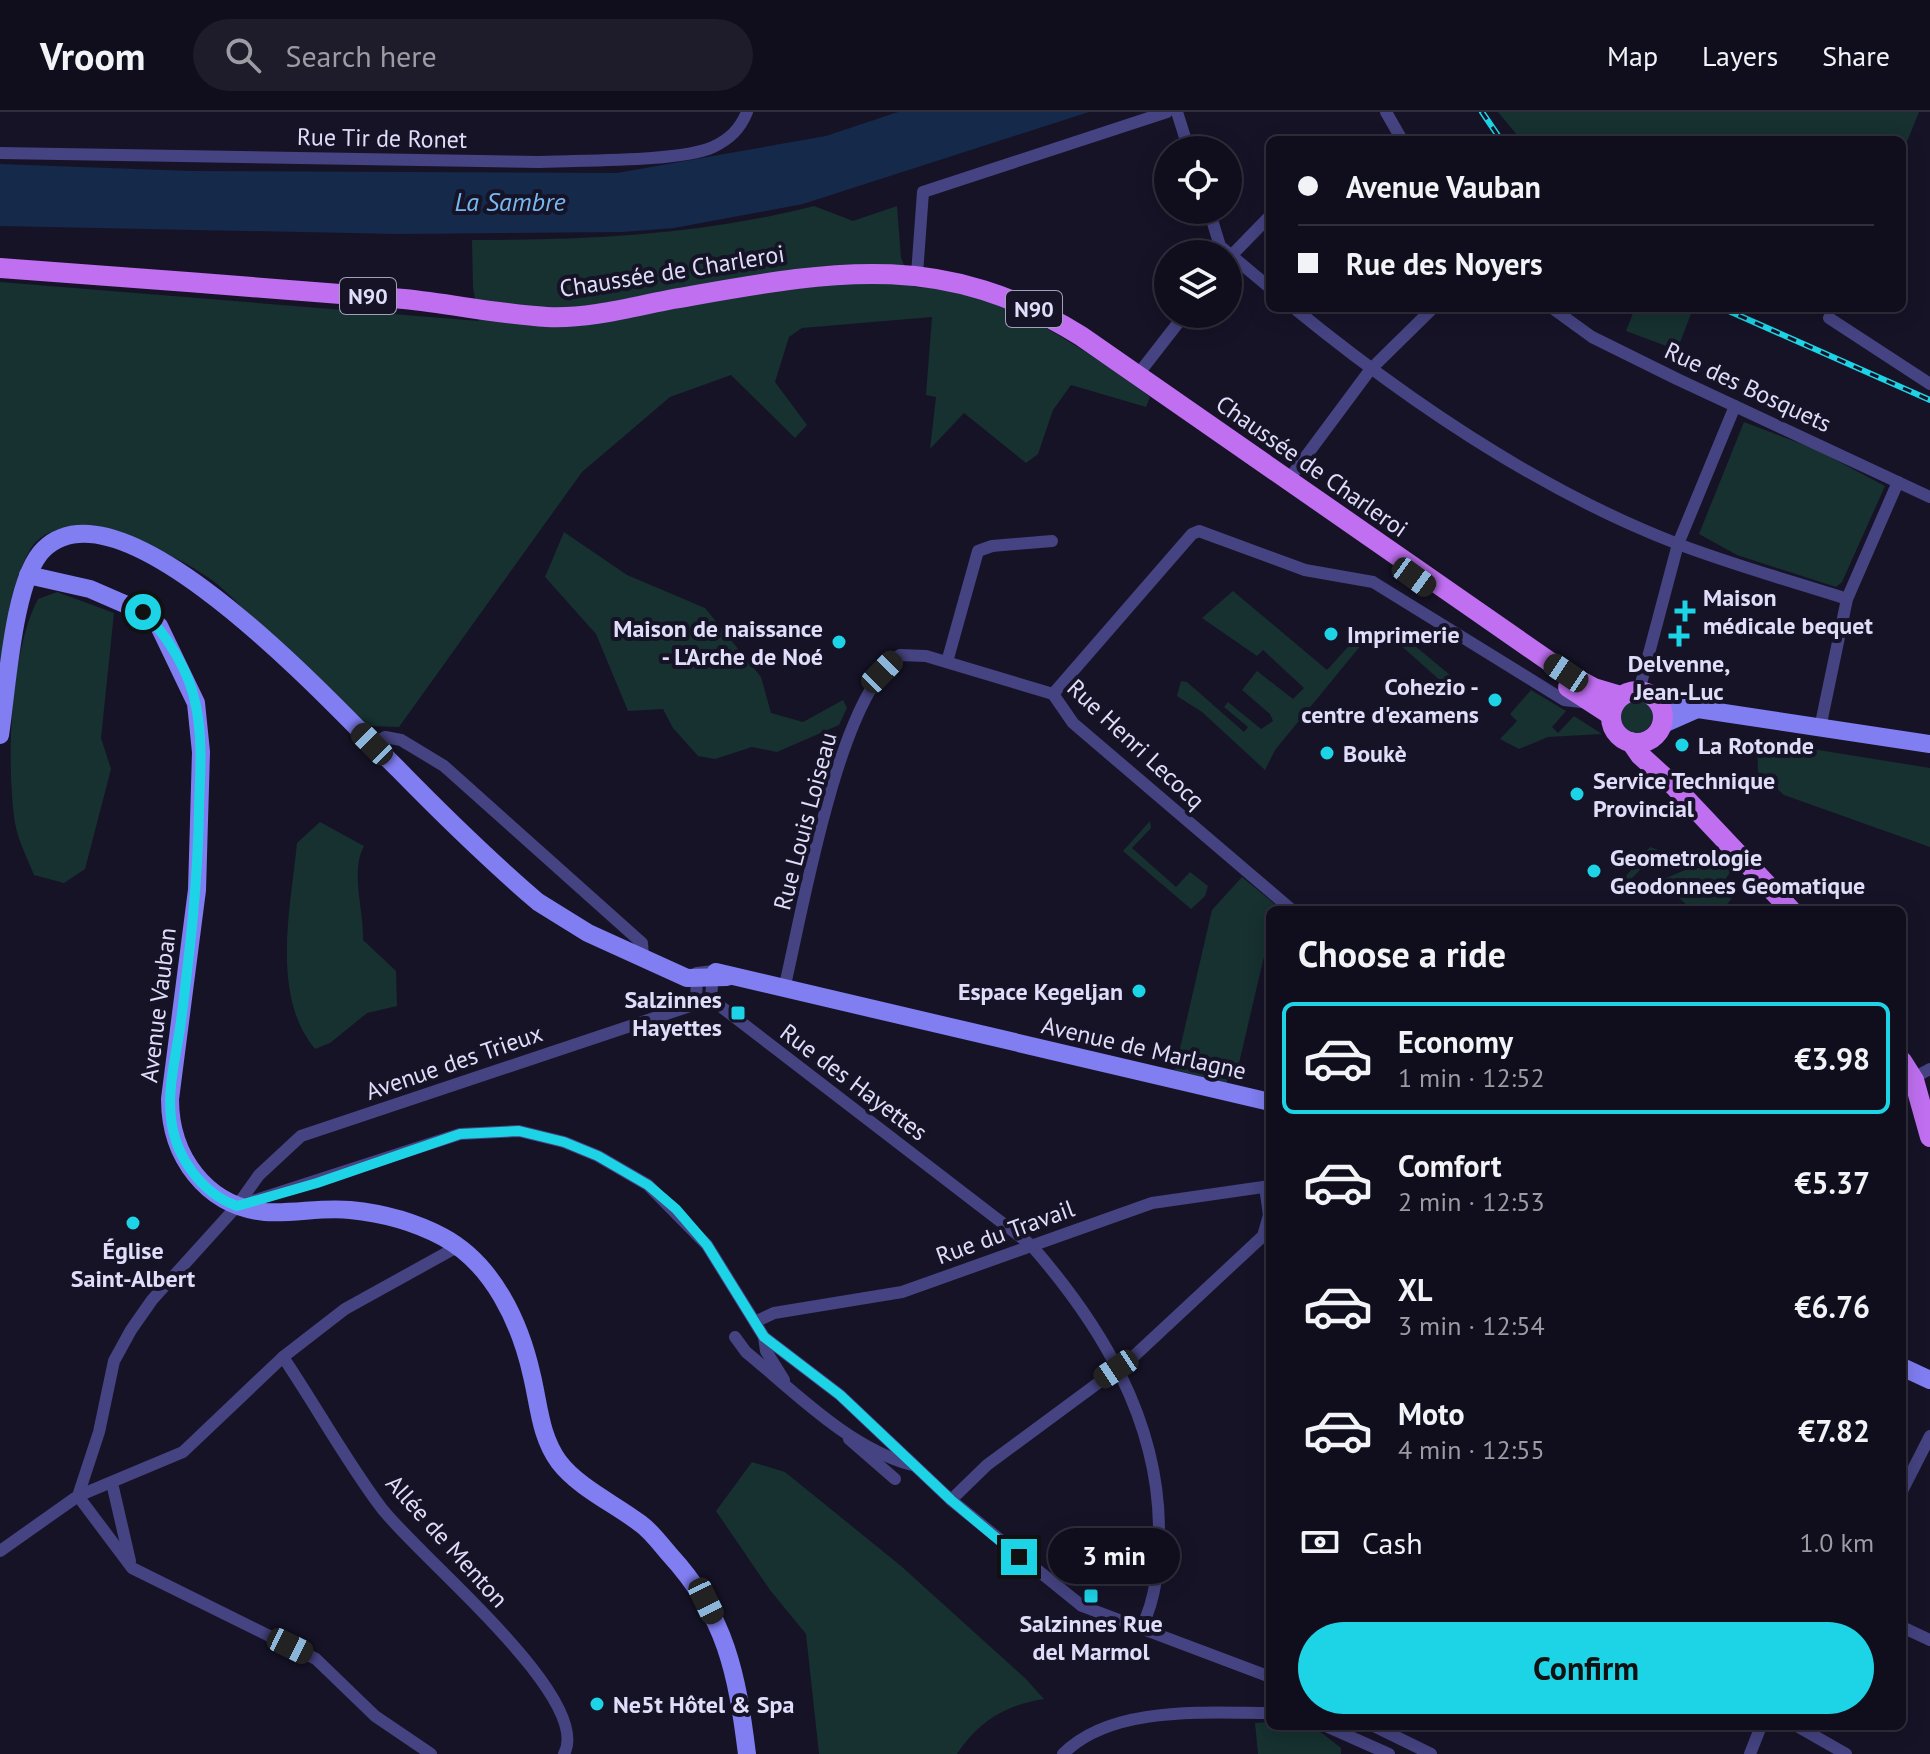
<!DOCTYPE html>
<html lang="en">
<head>
<meta charset="utf-8">
<style>
  :root { --surface:#100e1d; --page:#1e1c2a; --text:#f1f3f6; --muted:#9c9ca4; --line:#302e3b; --accent:#1dd4e7 }
  body { margin:0; font-family:"PT Sans",sans-serif; background:var(--page); color:var(--text); height:100vh; display:flex; flex-direction:column; font-size:30px; white-space:nowrap }
  * { box-sizing:border-box; margin:0 }
  p { font-size:26px; color:var(--muted) }
  .icon { flex:none; width:44px; height:44px; fill:none; stroke:currentColor; stroke-width:2; stroke-linecap:round; stroke-linejoin:round }
  .map { position:relative; flex:1; overflow:hidden }
  .side { position:absolute; left:1266px; top:794px; width:640px; height:824px; display:flex; flex-direction:column; background:var(--surface); border-radius:12px; box-shadow:0 4px 20px #0003,0 0 0 2px var(--line) }
  .side>* { flex:none }
  .banner { position:absolute; left:1266px; top:24px; width:640px; height:176px; border-radius:12px; box-shadow:0 4px 20px #0003,0 0 0 2px var(--line); display:grid; align-content:center; height:176px; padding:0 32px; background:var(--surface) }
  .controls { position:absolute; left:1154px; top:24px; display:grid; gap:16px }
  .controls a { display:grid; place-items:center; width:88px; height:88px; border-radius:50%; background:var(--surface); box-shadow:0 4px 20px #0003,0 0 0 2px var(--line); font-size:40px }
  .end { position:absolute; width:36px; height:36px; margin:-18px; border:10px solid #1dd4e7; background:#111; box-shadow:0 0 0 4px #111 }
  .from { border-radius:50% }
  .bubble { position:absolute; height:56px; border-radius:28px; background:var(--surface); box-shadow:0 4px 20px #0003,0 0 0 2px var(--line); font-size:26px; font-weight:600; line-height:56px; text-align:center }
  .car { position:absolute; width:24px; height:48px; margin:-24px -12px; border-radius:10px; box-shadow:0 0 6px 2px #0007; background:linear-gradient(#222 24%,#8ab4d8 0 40%,#222 0 76%,#8ab4d8 0 86%,#222 0) }
  .banner b { display:flex; align-items:center; gap:28px; height:76px; font-size:30px }
  .banner b+b { border-top:2px solid var(--line) }
  .banner i { width:20px; height:20px; background:var(--text) }
  ul { padding:0; list-style:none }
  li { display:flex; align-items:center; gap:24px; height:112px; margin:0 16px 12px; padding:0 16px; border:4px solid transparent; border-radius:12px }
  li div { flex:1 }
  li b { display:block; font-size:30px }
  li em { font-style:normal; font-weight:600 }
  li.active { border-color:var(--accent) }
  li>.icon { width:72px; height:72px; stroke-width:1.5 }
  h2 { padding:0 32px; font-size:36px; line-height:96px }
  .pay { display:flex; align-items:center; gap:20px; height:88px; padding:0 32px; font-size:30px }
  .pay p { margin-inline-start:auto }
  .action { display:flex; gap:16px; margin-top:auto; padding:16px 32px }
  .action a { flex:1; height:92px; border-radius:48px; background:var(--accent); color:#111; font-size:32px; font-weight:600; line-height:92px; text-align:center }
  header { display:flex; align-items:center; gap:48px; box-sizing:border-box; height:112px; padding:0 40px; background:var(--surface); border-bottom:2px solid var(--line) }
  header strong { font-size:38px }
  nav { display:flex; gap:44px; margin-inline-start:auto; font-size:28px }
  .search { width:560px; height:72px; background:var(--page); display:flex; align-items:center; gap:20px; box-sizing:border-box; padding:0 28px; border-radius:44px; color:var(--muted); font-size:30px }
  .map>svg:first-child { display:block }
  .green { fill:#163130 }
  .water { fill:#15294a }
  .lines { fill:none; stroke-linecap:round; stroke-linejoin:round }
  .minor { stroke:#454381; stroke-width:12 }
  .secondary { stroke:#807ef1; stroke-width:18 }
  .primary { stroke:#bf6ff0; stroke-width:20 }
  .rail-casing { stroke:#1dd4e7; stroke-width:6 }
  .rail { stroke:#161327; stroke-width:3; stroke-dasharray:9; stroke-linecap:butt }
  .route { stroke:#1dd4e7; stroke-width:10 }
  .poi-dot { fill:#1dd4e7; stroke:#161327; stroke-width:3 }
  .labels { text-anchor:middle; dominant-baseline:central; stroke-width:8; stroke-linejoin:round; paint-order:stroke }
  .shield { fill:#161327; stroke:#a3a0bb; stroke-width:2 }
  .shield-label { font-size:22px; font-weight:bold; fill:#e0ddfb }
  .street-label { font-size:24px; fill:#e0ddfb; stroke:#161327 }
  .poi-label { font-size:24px; font-weight:bold; fill:#e0ddfb; stroke:#161327; text-anchor:start }
  .water-label { font-size:26px; font-style:italic; fill:#76b9f0; stroke:#161327 }
</style>
</head>
<body>
<header>
<strong>Vroom</strong>
<div class="search"><svg class="icon" aria-label="search" viewBox="0 0 24 24"><circle cx="10" cy="10" r="6"/><path d="M15 15l6 6"/></svg>Search here</div>
<nav><a>Map</a><a>Layers</a><a>Share</a></nav>
</header>
<div class="map">
<svg width="1930" height="1642" viewBox="0 0 1930 1642">
  <rect width="100%" height="100%" fill="#161327"/>
  <!-- green -->
  <g class="green">
    <path d="M1498,0h421l-17,42v-14h-381z"/>
    <path d="M814,94l39,15 44,-15 4,52 13,29c15,1 30,1 44,4 60,13 143,69 192,106l-4,10 -75,-22 -18,25 -15,44 -12,9 -62,-50 -34,36 6,-52 -10,-2 6,-78 -130,11 -13,9 -14,45 32,43 -12,13 -64,-63 -61,22 -88,75 -183,255 -30,-1c-36,-33 -72,-67 -108,-100 -16,-15 -32,-33 -49,-46 -37,-26 -135,-78 -175,-39 -25,23 -32,117 -37,153v-412l479,39 -6,-34 -1,-47c116,0 229,-5 342,-34z"/>
    <path d="M1635,196h41l15,6 -14,36 -51,-19z"/>
    <path d="M1744,310l73,28 68,36 -43,96 -6,5 -99,-32 -38,-21z"/>
    <path d="M564,420l63,43 78,33 56,69 10,36 32,9 40,-22 4,8 -8,17 -62,27 -25,-5 -37,12 -17,-3 -25,-28 -10,-19 -35,2 -32,-77 -51,-57z"/>
    <path d="M1233,479l94,79 39,-43 7,1 2,14 -9,-3 -91,111 -10,20 -63,-58 -25,-16 4,-15 6,1 57,50 4,-5 -24,-20 4,-5 33,27 12,-8 -3,-7 -28,-24 15,-19 36,28 11,-11 -41,-38 -6,6 -55,-38z"/>
    <path d="M57,480l57,21 -13,125 10,31 -26,100 -21,14 -30,-8c-7,-17 -16,-35 -19,-52 -9,-60 -5,-171 23,-224z"/>
    <path d="M1392,515l58,48 -7,8 -56,-50z"/>
    <path d="M1531,578l35,21 -14,16 6,6 16,-17 28,18 -54,3 -29,12 -19,-10 17,-18 -7,-7z"/>
    <circle cx="1636" cy="604" r="17"/>
    <path d="M1757,628l173,28v79l-146,-52 -26,-23z"/>
    <path d="M1150,709l1,7 -19,20 44,39 14,-15 18,14 -3,10 -14,13 -68,-58z"/>
    <path d="M320,710l44,24c-14,26 0,64 -1,94l33,31 1,35 -30,7 -37,30 -15,6c-45,-54 -24,-143 -18,-206z"/>
    <path d="M1650,735l32,11 -37,7 -26,26 7,5 -14,-3z"/>
    <path d="M1723,742l11,12 -11,17 11,12 -11,15h-30l-34,-29z"/>
    <path d="M1242,765l34,28 -1,5h-5v21l-34,145 -8,-1 -1,8 -52,-13 37,-160z"/>
    <path d="M752,1350l33,10 116,94 125,113 18,20c-38,6 -65,22 -87,55h-138l-13,-120 -36,-44 -54,-79z"/>
    <path d="M1270,1610v4h43l28,22v6h-83l-3,-31z"/>
  </g>
  <!-- water -->
  <path class="water" d="M898,0h191l-286,92 -129,24 -51,4 -226,2 -397,-8v-62l190,7 427,2 209,-37z"/>
  <g class="lines">
    <!-- minor -->
    <g class="minor">
      <path d="M1177,0l12,38"/>
      <path d="M1386,0l16,28"/>
      <path d="M0,41l539,9c40,-2 142,0 174,-15 17,-8 27,-18 34,-35"/>
      <path d="M1209,98l11,36 50,42"/>
      <path d="M1228,147l42,-43"/>
      <path d="M917,162l6,-82 244,-80"/>
      <path d="M1294,196c115,94 244,182 384,236 55,21 113,37 169,55"/>
      <path d="M1552,196l40,29 85,42 253,118"/>
      <path d="M1829,206l101,66"/>
      <path d="M1136,265l49,-63"/>
      <path d="M1286,371l84,-113 63,-62"/>
      <path d="M947,550l31,-111 14,-5 60,-5"/>
      <path d="M1639,579l39,-147 57,-138"/>
      <path d="M1053,582l139,-160 7,-3 106,39 68,12 191,118 26,3"/>
      <path d="M1820,616l27,-129 51,-117"/>
      <path d="M372,632l13,-7 16,3 43,26 198,177 1,14"/>
      <path d="M784,877c18,-74 54,-294 116,-334l26,1 127,38 20,29 219,187"/>
      <path d="M711,887l320,246c70,80 127,174 128,283 0,36 -2,68 -18,101"/>
      <path d="M696,892l1,-31 16,-2 -2,28"/>
      <path d="M1902,972l28,-15"/>
      <path d="M239,1091l20,-28 42,-39 410,-137"/>
      <path d="M755,1210l19,-9 128,-21 250,-89 118,-17"/>
      <path d="M735,1225l11,15c50,41 103,96 166,113"/>
      <path d="M764,1225l2,14 18,29"/>
      <path d="M283,1245c33,49 62,102 97,149 33,46 215,192 184,248"/>
      <path d="M849,1327l46,40"/>
      <path d="M112,1371l18,78"/>
      <path d="M1902,1379l28,-55"/>
      <path d="M951,1388l36,-35 145,-107 131,-122 6,-21 -4,-28"/>
      <path d="M0,1439l78,-55 21,-64 15,-71 17,-31 21,-30 85,-94 223,-72 59,-3 45,11 34,14 50,29 59,60 57,92 76,58 111,105 131,106 188,71"/>
      <path d="M1902,1515l28,13"/>
      <path d="M1326,1614l63,28"/>
      <path d="M1374,1614l57,28"/>
      <path d="M1797,1614l49,28"/>
      <path d="M431,1642l-56,-38 -59,-57 -184,-91 -54,-72 105,-44 100,-95 62,-48 112,-62"/>
      <path d="M1063,1642c48,-49 143,-41 207,-41"/>
      <path d="M1750,1642l11,-28"/>
    </g>
    <!-- secondary -->
    <g class="secondary">
      <path d="M28,463l62,14 53,23 16,14 37,77 5,49 -4,138 -27,209c0,57 36,107 95,113 29,2 57,-5 85,-2 31,3 65,12 93,27 50,27 77,85 89,139 7,29 8,60 27,86 20,26 56,42 82,62 11,8 20,21 29,31 56,61 67,119 77,199"/>
      <path d="M1658,591l272,41"/>
      <path d="M1661,613l34,-15"/>
      <path d="M0,623c7,-44 13,-157 44,-186 81,-78 300,168 354,220 45,46 91,91 140,133l50,31 99,45 40,-1"/>
      <path d="M716,860l554,130"/>
      <path d="M1902,1255l28,13"/>
    </g>
    <!-- primary -->
    <g class="primary">
      <path d="M0,156c135,10 269,20 404,31 48,5 95,15 143,18 42,2 85,-10 126,-18 155,-27 266,-52 408,37l485,337 28,15 27,8"/>
      <path d="M1568,575l43,28"/>
      <circle cx="1637" cy="605" r="26"/>
      <path d="M1631,630l9,13 33,30 118,125"/>
      <path d="M1902,949l12,19 16,57"/>
    </g>
    <defs>
      <g id="rail">
        <path d="M1482,0l19,28"/>
        <path d="M1722,196l208,92"/>
      </g>
    </defs>
    <!-- rail casing -->
    <use href="#rail" class="rail-casing"/>
    <!-- rail -->
    <use href="#rail" class="rail"/>
  </g>
  <g class="lines">
    <!-- route -->
    <path class="route" d="M143,500c24,22 47,61 53,94 7,34 4,69 3,103 -1,72 -9,141 -18,212 -4,31 -14,66 -10,97 4,38 30,75 66,88l80,-23 143,-49 59,-3 45,11 34,14 50,29 28,24 31,36 57,92 76,58 111,105 68,57"/>
  </g>
  <!-- markers -->
  <g class="poi-dot">
    <path d="M1681 487h8v8h8v8h-8v8h-8v-8h-8v-8h8z"/>
    <circle cx="1331" cy="522" r="8"/>
    <path d="M1675 512h8v8h8v8h-8v8h-8v-8h-8v-8h8z"/>
    <circle cx="839" cy="530" r="8"/>
    <circle cx="1495" cy="588" r="8"/>
    <circle cx="1682" cy="633" r="8"/>
    <circle cx="1327" cy="641" r="8"/>
    <circle cx="1577" cy="682" r="8"/>
    <circle cx="1594" cy="759" r="8"/>
    <circle cx="1139" cy="879" r="8"/>
    <rect x="730" y="893" width="16" height="16" rx="4"/>
    <circle cx="133" cy="1111" r="8"/>
    <rect x="1083" y="1476" width="16" height="16" rx="4"/>
    <circle cx="597" cy="1592" r="8"/>
  </g>
  <g class="labels">
    <!-- shield labels -->
    <g class="shield">
      <rect x="340" y="166" width="56" height="36" rx="6"/>
      <rect x="1006" y="179" width="56" height="36" rx="6"/>
    </g>
    <g class="shield-label">
      <text x="368" y="184">N90</text>
      <text x="1034" y="197">N90</text>
    </g>
    <!-- street labels -->
    <g class="street-label">
      <text transform="translate(382 26) rotate(1)">Rue Tir de Ronet</text>
      <text transform="translate(672 159) rotate(-9)">Chaussée de Charleroi</text>
      <text transform="translate(1748 275) rotate(25)">Rue des Bosquets</text>
      <text transform="translate(1312 354) rotate(35)">Chaussée de Charleroi</text>
      <text transform="translate(1136 632) rotate(43)">Rue Henri Lecocq</text>
      <text transform="translate(805 709) rotate(-75)">Rue Louis Loiseau</text>
      <text transform="translate(158 893) rotate(-83)">Avenue Vauban</text>
      <text transform="translate(1144 936) rotate(13)">Avenue de Marlagne</text>
      <text transform="translate(454 950) rotate(-19)">Avenue des Trieux</text>
      <text transform="translate(854 970) rotate(37)">Rue des Hayettes</text>
      <text transform="translate(1005 1120) rotate(-20)">Rue du Travail</text>
      <text transform="translate(447 1429) rotate(48)">Allée de Menton</text>
    </g>
    <!-- poi labels -->
    <g class="poi-label">
      <text x="1703" y="485">Maison<tspan x="1703" dy="28">médicale bequet</tspan></text>
      <text x="823" y="516" text-anchor="end">Maison de naissance<tspan x="823" dy="28">- L'Arche de Noé</tspan></text>
      <text x="1347" y="522">Imprimerie</text>
      <text x="1679" y="551" text-anchor="middle">Delvenne,<tspan x="1679" dy="28">Jean-Luc</tspan></text>
      <text x="1479" y="574" text-anchor="end">Cohezio -<tspan x="1479" dy="28">centre d'examens</tspan></text>
      <text x="1698" y="633">La Rotonde</text>
      <text x="1343" y="641">Boukè</text>
      <text x="1593" y="668">Service Technique<tspan x="1593" dy="28">Provincial</tspan></text>
      <text x="1610" y="745">Geometrologie<tspan x="1610" dy="28">Geodonnees Geomatique</tspan></text>
      <text x="1123" y="879" text-anchor="end">Espace Kegeljan</text>
      <text x="722" y="887" text-anchor="end">Salzinnes<tspan x="722" dy="28">Hayettes</tspan></text>
      <text x="133" y="1138" text-anchor="middle">Église<tspan x="133" dy="28">Saint-Albert</tspan></text>
      <text x="1091" y="1511" text-anchor="middle">Salzinnes Rue<tspan x="1091" dy="28">del Marmol</tspan></text>
      <text x="613" y="1592">Ne5t Hôtel &amp; Spa</text>
    </g>
    <!-- water labels -->
    <g class="water-label">
      <text x="510" y="89">La Sambre</text>
    </g>
  </g>
</svg>
<div class="controls">
<a><svg class="icon" aria-label="locate" viewBox="0 0 24 24"><circle cx="12" cy="12" r="6"/><path d="M12 2v4M12 18v4M2 12h4M18 12h4"/></svg></a>
<a><svg class="icon" aria-label="layers" viewBox="0 0 24 24"><path d="M12 4l9 5-9 5-9-5zM3 14l9 5 9-5"/></svg></a>
</div>
<i class="end from" style="left:143px;top:500px"></i>
<i class="end" style="left:1019px;top:1445px"></i>
<div class="bubble" style="left:1048px;top:1416px;width:132px">3 min</div>
<i class="car" style="left:1414px;top:465px;rotate:126deg"></i>
<i class="car" style="left:882px;top:560px;rotate:44deg"></i>
<i class="car" style="left:1566px;top:561px;rotate:304deg"></i>
<i class="car" style="left:372px;top:632px;rotate:315deg"></i>
<i class="car" style="left:1116px;top:1257px;rotate:236deg"></i>
<i class="car" style="left:706px;top:1489px;rotate:154deg"></i>
<i class="car" style="left:290px;top:1534px;rotate:116deg"></i>
<div class="banner">
<b><i class="from"></i>Avenue Vauban</b>
<b><i></i>Rue des Noyers</b>
</div>
<section class="side">
<h2>Choose a ride</h2>
<ul>
<li class="active"><svg class="icon" aria-label="car" viewBox="0 0 24 24"><path d="M5 17H2v-5l4-1 3-4h7l3 4 3 1v5h-3M9 17h6M6 11h13"/><circle cx="7" cy="17" r="2"/><circle cx="17" cy="17" r="2"/></svg><div><b>Economy</b><p>1 min · 12:52</p></div><em>€3.98</em></li>
<li><svg class="icon" aria-label="car" viewBox="0 0 24 24"><path d="M5 17H2v-5l4-1 3-4h7l3 4 3 1v5h-3M9 17h6M6 11h13"/><circle cx="7" cy="17" r="2"/><circle cx="17" cy="17" r="2"/></svg><div><b>Comfort</b><p>2 min · 12:53</p></div><em>€5.37</em></li>
<li><svg class="icon" aria-label="car" viewBox="0 0 24 24"><path d="M5 17H2v-5l4-1 3-4h7l3 4 3 1v5h-3M9 17h6M6 11h13"/><circle cx="7" cy="17" r="2"/><circle cx="17" cy="17" r="2"/></svg><div><b>XL</b><p>3 min · 12:54</p></div><em>€6.76</em></li>
<li><svg class="icon" aria-label="car" viewBox="0 0 24 24"><path d="M5 17H2v-5l4-1 3-4h7l3 4 3 1v5h-3M9 17h6M6 11h13"/><circle cx="7" cy="17" r="2"/><circle cx="17" cy="17" r="2"/></svg><div><b>Moto</b><p>4 min · 12:55</p></div><em>€7.82</em></li>
</ul>
<div class="pay"><svg class="icon" aria-label="cash" viewBox="0 0 24 24"><path d="M3 7h18v10H3z"/><circle cx="12" cy="12" r="2"/></svg>Cash<p>1.0 km</p></div>
<div class="action"><a>Confirm</a></div>
</section>
</div>
</body>
</html>
